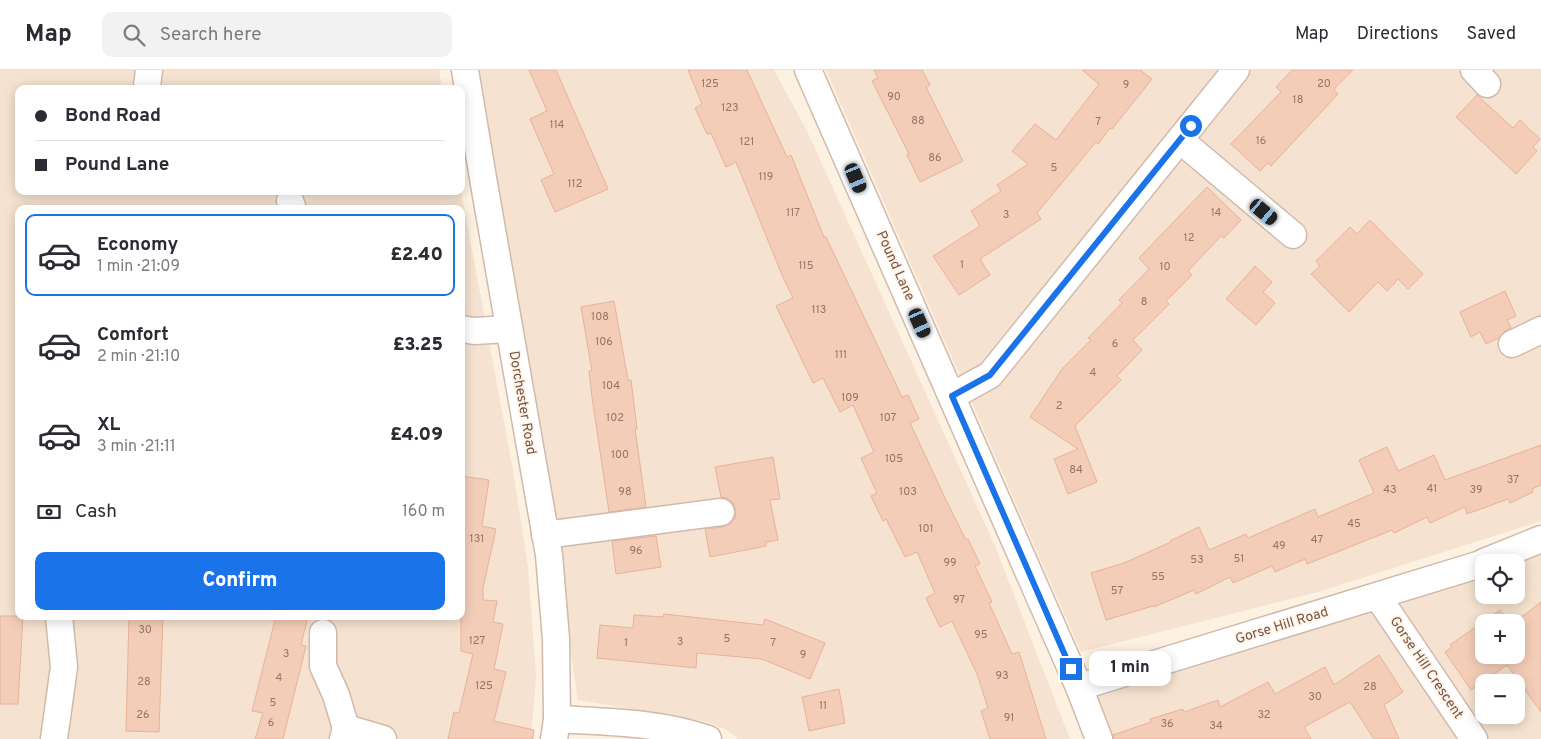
<!DOCTYPE html>
<html lang="en">
<head>
<meta charset="utf-8">
<style>
  :root { --surface:#fff; --page:#f2f2f3; --text:#2b2b33; --muted:#7c7c81; --line:#e1e1e2; --accent:#1a73e8 }
  body { margin:0; font-family:Overpass,sans-serif; background:var(--page); color:var(--text); height:100vh; display:flex; flex-direction:column; font-size:19px; white-space:nowrap }
  * { box-sizing:border-box; margin:0 }
  p { font-size:16px; color:var(--muted) }
  .icon { flex:none; width:28px; height:28px; fill:none; stroke:currentColor; stroke-width:2; stroke-linecap:round; stroke-linejoin:round }
  .map { position:relative; flex:1; overflow:hidden }
  .sheet { position:absolute; left:15px; top:135px; width:450px; height:415px; display:flex; flex-direction:column; background:var(--surface); border-radius:10px; box-shadow:0 2px 12px #0003 }
  .sheet>* { flex:none }
  .hud { position:absolute; left:15px; top:15px; width:450px; height:110px; border-radius:10px; box-shadow:0 2px 12px #0003; display:grid; align-content:center; height:110px; padding:0 20px; background:var(--surface) }
  .controls { position:absolute; left:1475px; top:484px; display:grid; gap:10px }
  .controls a { display:grid; place-items:center; width:50px; height:50px; border-radius:10px; background:var(--surface); box-shadow:0 2px 12px #0003; font-size:25px }
  .end { position:absolute; width:22px; height:22px; margin:-11px; border:6px solid #1a73e8; background:#fff; box-shadow:0 0 0 2px #fff }
  .from { border-radius:50% }
  .bubble { position:absolute; height:35px; border-radius:10px; background:var(--surface); box-shadow:0 2px 12px #0003; font-size:16px; font-weight:800; line-height:35px; text-align:center }
  .car { position:absolute; width:15px; height:30px; margin:-15px -8px; border-radius:6px; box-shadow:0 0 4px 1px #0007; background:linear-gradient(#222 24%,#8ab4d8 0 40%,#222 0 76%,#8ab4d8 0 86%,#222 0) }
  .hud b { display:flex; align-items:center; gap:18px; height:48px; font-size:19px }
  .hud b+b { border-top:1px solid var(--line) }
  .hud i { width:12px; height:12px; background:var(--text) }
  ul { padding:9px 0 0; list-style:none }
  li { display:flex; align-items:center; gap:15px; height:82px; margin:0 10px 8px; padding:0 10px; border:2px solid transparent; border-radius:10px }
  li div { flex:1 }
  li b { display:block; font-size:19px }
  li em { font-style:normal; font-weight:800 }
  li.active { border-color:var(--accent) }
  li>.icon { width:45px; height:45px; stroke-width:1.5 }
  .pay { display:flex; align-items:center; gap:12px; height:55px; padding:0 20px; font-size:19px }
  .pay p { margin-inline-start:auto }
  .button { display:flex; gap:10px; margin-top:auto; padding:10px 20px }
  .button a { flex:1; height:58px; border-radius:10px; background:var(--accent); color:#fff; font-size:20px; font-weight:800; line-height:58px; text-align:center }
  header { display:flex; align-items:center; gap:30px; box-sizing:border-box; height:70px; padding:0 25px; background:var(--surface); border-bottom:1px solid var(--line) }
  header strong { font-size:24px }
  nav { display:flex; gap:28px; margin-inline-start:auto; font-size:18px }
  .search { width:350px; height:45px; background:var(--page); display:flex; align-items:center; gap:12px; box-sizing:border-box; padding:0 18px; border-radius:10px; color:var(--muted); font-size:19px }
  .map>svg:first-child { display:block }
  .residential { fill:#f5e2d0; fill-rule:evenodd }
  .building { fill:#f4cdb8; stroke:#e7b298; fill-rule:evenodd }
  .lines { fill:none; stroke-linecap:round; stroke-linejoin:round }
  .minor-casing { stroke:#d1baab; stroke-width:29 }
  .minor { stroke:#fff; stroke-width:26 }
  .route { stroke:#1a73e8; stroke-width:6 }
  .labels { text-anchor:middle; dominant-baseline:central; stroke-width:4; stroke-linejoin:round; paint-order:stroke }
  .number-label { font-size:11px; fill:#967363 }
  .street-label { font-size:14px; fill:#765547; stroke:#fff5e9 }
</style>
</head>
<body>
<header>
<strong>Map</strong>
<div class="search"><svg class="icon" aria-label="search" viewBox="0 0 24 24"><circle cx="10" cy="10" r="6"/><path d="M15 15l6 6"/></svg>Search here</div>
<nav><a>Map</a><a>Directions</a><a>Saved</a></nav>
</header>
<div class="map">
<svg width="1541" height="669" viewBox="0 0 1541 669">
  <rect width="100%" height="100%" fill="#fdf1e2"/>
  <!-- residential -->
  <g class="residential">
    <path d="M0,0h439l3,19h-423v102h442l52,279 15,97 8,109 -5,63h-531zM19,139h442v407h-442z"/>
    <path d="M480,0h294l33,61 188,415 75,193h-332l-11,-9 -23,-9 -126,-21z"/>
    <path d="M826,0h715v451l-223,71 -237,60z"/>
    <path d="M1541,469v200h-442l-20,-52 405,-124v32h32v-33zM1484,552h32v33h-32zM1484,612h32v33h-32z"/>
  </g>
  <!-- building -->
  <g class="building">
    <path d="M529,0h27l52,119 -53,23 -14,-32 13,-6 -24,-55 17,-8z"/>
    <path d="M688,0h59l40,87 4,-2 33,82h2l76,160 6,-2 11,24 -9,4 36,77 20,40 2,-1 12,25 -5,2 17,36 -3,1 23,51 7,-2 27,87h-56l-9,-28 7,-3 -11,-34 -25,-53 -12,6 -14,-29 9,-5 -18,-41 -12,5 -19,-38 -3,2 -12,-25 6,-3 -16,-35 13,-6 -21,-47 -13,7 -17,-34 -10,5 -37,-77 17,-8 -11,-23 -46,-113 -10,5 -15,-34 -4,1 -12,-26 7,-4z"/>
    <path d="M874,0h48l8,15 -4,2 37,74 -43,21 -13,-27 2,-1 -37,-73 6,-3z"/>
    <path d="M1082,0h58l12,9 -40,50 -2,-1 -12,16 -2,-2 -59,71 4,6 -61,40 10,16 -31,20 -26,-39 47,-30 -9,-15 30,-20 -4,-6 31,-21 -16,-13 23,-27 21,16 43,-56z"/>
    <path d="M1292,0h61l-19,19 4,5 -67,72 -3,-3 -8,8 -29,-27 50,-52 -5,-5z"/>
    <path d="M1477,25l36,33 7,-8 20,19 -7,8 4,4 -21,23 -60,-57z"/>
    <path d="M1207,117l34,33 -17,18 -3,-2 -33,35 4,4 -26,26 3,3 -36,36 9,10 -25,26 4,4 -46,46 22,56 -29,12 -14,-35 24,-10 -48,-32 32,-48 29,-29 -3,-2 34,-35 -3,-3 30,-31 -10,-11z"/>
    <path d="M1370,150l53,54 -15,15 -10,-10 -11,12 -9,-9 -29,30 -38,-38 9,-8 -4,-5 34,-34 7,7z"/>
    <path d="M1255,196l17,16 -9,10 12,11 -19,22 -30,-26z"/>
    <path d="M1505,221l11,25 -9,4 4,8 -6,3 -6,7 -13,6 -6,-12 -9,5 -11,-25z"/>
    <path d="M614,231l14,79h3l6,49h-2l11,78 -37,5 -17,-115 -3,-26h3l-11,-64z"/>
    <path d="M1541,375v40l-9,4 1,3 -23,11 -2,-4 -41,15 -2,-7 -35,16 -3,-6 -33,16 -2,-3 -85,34 -2,-5 -30,13 -3,-6 -39,17 -3,-6 -34,17 -2,-4 -40,17 -1,-1 -47,14 -15,-47 33,-10 47,-21 -1,-1 29,-14 10,23 37,-16 2,4 67,-29 3,8 56,-24 -15,-33 28,-13 11,24 36,-16 11,25z"/>
    <path d="M773,387l7,42 -10,1 8,40 -12,2v4l-56,11 -5,-28 18,-2 7,-3 5,-6 1,-7 -3,-8 -6,-5 -6,-1 -6,-30z"/>
    <path d="M461,406l28,4 -7,46 14,3 -13,59v12l14,1 -4,21 10,2 -9,45 12,3 -12,49 40,9 -1,9h-85l6,-27 5,1 14,-59 -12,-3z"/>
    <path d="M656,466l5,31 -45,7 -4,-33z"/>
    <path d="M1541,532v110l-34,-47 -36,25 -26,-38 7,-5 -2,-2 50,-35 7,9 8,-5 4,5zM1484,552h32v33h-32z"/>
    <path d="M664,544l99,11 2,-6 60,24 -15,36 -48,-20 -65,-6 -1,15 -99,-10 3,-33 33,3 1,-13 29,2z"/>
    <path d="M0,546h23l-5,88h-18z"/>
    <path d="M129,546h34l-4,116 -33,-1z"/>
    <path d="M276,546h32l-7,29 5,1 -23,93h-28l8,-26 -11,-2z"/>
    <path d="M1379,585l24,37 -19,13 15,34h-25l-24,-37 -46,25 7,12h-197l-1,-4 38,-13 -1,-3 33,-10 1,3 34,-12 2,7 48,-25 7,12 50,-27 9,18z"/>
    <path d="M839,619l6,34 -36,8 -7,-34z"/>
  </g>
  <g class="lines">
    <defs>
      <g id="minor">
        <path d="M465,0l19,114 65,371 7,84 1,80 -3,20"/>
        <path d="M808,0l271,617 20,52"/>
        <path d="M1474,0l13,14"/>
        <path d="M147,16l2,-16"/>
        <path d="M1180,70l113,95"/>
        <path d="M290,131l3,8"/>
        <path d="M461,259l13,2 35,-2"/>
        <path d="M1512,274l29,-14"/>
        <path d="M952,326l38,-21 246,-305"/>
        <path d="M545,465l176,-23"/>
        <path d="M1484,492l57,-23"/>
        <path d="M1378,527l96,142"/>
        <path d="M323,563v33l13,29 10,33"/>
        <path d="M1079,617l405,-124"/>
        <path d="M557,649c50,3 103,3 151,20"/>
        <path d="M54,669l10,-72 -5,-51"/>
        <path d="M343,669l3,-11 37,11"/>
      </g>
    </defs>
    <!-- minor casing -->
    <use href="#minor" class="minor-casing"/>
    <!-- minor -->
    <use href="#minor" class="minor"/>
  </g>
  <g class="lines">
    <!-- route -->
    <path class="route" d="M1071,599l-119,-273 38,-21 201,-249"/>
  </g>
  <g class="labels">
    <!-- number labels -->
    <g class="number-label">
      <text x="710" y="14">125</text>
      <text x="1324" y="14">20</text>
      <text x="1126" y="15">9</text>
      <text x="894" y="27">90</text>
      <text x="1298" y="30">18</text>
      <text x="730" y="38">123</text>
      <text x="918" y="51">88</text>
      <text x="1098" y="52">7</text>
      <text x="557" y="55">114</text>
      <text x="1261" y="71">16</text>
      <text x="747" y="72">121</text>
      <text x="935" y="88">86</text>
      <text x="1054" y="98">5</text>
      <text x="766" y="107">119</text>
      <text x="575" y="114">112</text>
      <text x="793" y="143">117</text>
      <text x="1216" y="143">14</text>
      <text x="1006" y="145">3</text>
      <text x="1189" y="168">12</text>
      <text x="962" y="195">1</text>
      <text x="806" y="196">115</text>
      <text x="1165" y="197">10</text>
      <text x="1144" y="232">8</text>
      <text x="819" y="240">113</text>
      <text x="600" y="247">108</text>
      <text x="604" y="272">106</text>
      <text x="1115" y="274">6</text>
      <text x="841" y="285">111</text>
      <text x="1093" y="303">4</text>
      <text x="611" y="316">104</text>
      <text x="850" y="328">109</text>
      <text x="1059" y="336">2</text>
      <text x="615" y="348">102</text>
      <text x="888" y="348">107</text>
      <text x="620" y="385">100</text>
      <text x="894" y="389">105</text>
      <text x="1076" y="400">84</text>
      <text x="1513" y="410">37</text>
      <text x="1432" y="419">41</text>
      <text x="1390" y="420">43</text>
      <text x="1476" y="420">39</text>
      <text x="625" y="422">98</text>
      <text x="908" y="422">103</text>
      <text x="1354" y="454">45</text>
      <text x="926" y="459">101</text>
      <text x="477" y="469">131</text>
      <text x="1317" y="470">47</text>
      <text x="1279" y="476">49</text>
      <text x="636" y="481">96</text>
      <text x="1239" y="489">51</text>
      <text x="1197" y="490">53</text>
      <text x="950" y="493">99</text>
      <text x="1158" y="507">55</text>
      <text x="1117" y="521">57</text>
      <text x="959" y="530">97</text>
      <text x="145" y="560">30</text>
      <text x="981" y="565">95</text>
      <text x="727" y="569">5</text>
      <text x="477" y="571">127</text>
      <text x="680" y="572">3</text>
      <text x="626" y="573">1</text>
      <text x="773" y="573">7</text>
      <text x="286" y="584">3</text>
      <text x="803" y="585">9</text>
      <text x="1002" y="606">93</text>
      <text x="279" y="608">4</text>
      <text x="144" y="612">28</text>
      <text x="484" y="616">125</text>
      <text x="1370" y="617">28</text>
      <text x="1315" y="627">30</text>
      <text x="273" y="633">5</text>
      <text x="823" y="636">11</text>
      <text x="143" y="645">26</text>
      <text x="1264" y="645">32</text>
      <text x="1009" y="648">91</text>
      <text x="271" y="653">6</text>
      <text x="1167" y="654">36</text>
      <text x="1216" y="656">34</text>
    </g>
    <!-- street labels -->
    <g class="street-label">
      <text transform="translate(895 196) rotate(66)">Pound Lane</text>
      <text transform="translate(522 333) rotate(80)">Dorchester Road</text>
      <text transform="translate(1282 556) rotate(-17)">Gorse Hill Road</text>
      <text transform="translate(1426 598) rotate(56)">Gorse Hill Crescent</text>
    </g>
  </g>
</svg>
<div class="controls">
<a><svg class="icon" aria-label="locate" viewBox="0 0 24 24"><circle cx="12" cy="12" r="6"/><path d="M12 2v4M12 18v4M2 12h4M18 12h4"/></svg></a>
<a>+</a>
<a>−</a>
</div>
<i class="end from" style="left:1191px;top:56px"></i>
<i class="end" style="left:1071px;top:599px"></i>
<div class="bubble" style="left:1089px;top:581px;width:82px">1 min</div>
<i class="car" style="left:856px;top:108px;rotate:157deg"></i>
<i class="car" style="left:1264px;top:142px;rotate:130deg"></i>
<i class="car" style="left:920px;top:253px;rotate:156deg"></i>
<div class="hud">
<b><i class="from"></i>Bond Road</b>
<b><i></i>Pound Lane</b>
</div>
<section class="sheet">
<ul>
<li class="active"><svg class="icon" aria-label="car" viewBox="0 0 24 24"><path d="M5 17H2v-5l4-1 3-4h7l3 4 3 1v5h-3M9 17h6M6 11h13"/><circle cx="7" cy="17" r="2"/><circle cx="17" cy="17" r="2"/></svg><div><b>Economy</b><p>1 min · 21:09</p></div><em>£2.40</em></li>
<li><svg class="icon" aria-label="car" viewBox="0 0 24 24"><path d="M5 17H2v-5l4-1 3-4h7l3 4 3 1v5h-3M9 17h6M6 11h13"/><circle cx="7" cy="17" r="2"/><circle cx="17" cy="17" r="2"/></svg><div><b>Comfort</b><p>2 min · 21:10</p></div><em>£3.25</em></li>
<li><svg class="icon" aria-label="car" viewBox="0 0 24 24"><path d="M5 17H2v-5l4-1 3-4h7l3 4 3 1v5h-3M9 17h6M6 11h13"/><circle cx="7" cy="17" r="2"/><circle cx="17" cy="17" r="2"/></svg><div><b>XL</b><p>3 min · 21:11</p></div><em>£4.09</em></li>
</ul>
<div class="pay"><svg class="icon" aria-label="cash" viewBox="0 0 24 24"><path d="M3 7h18v10H3z"/><circle cx="12" cy="12" r="2"/></svg>Cash<p>160 m</p></div>
<div class="button"><a>Confirm</a></div>
</section>
</div>
</body>
</html>
